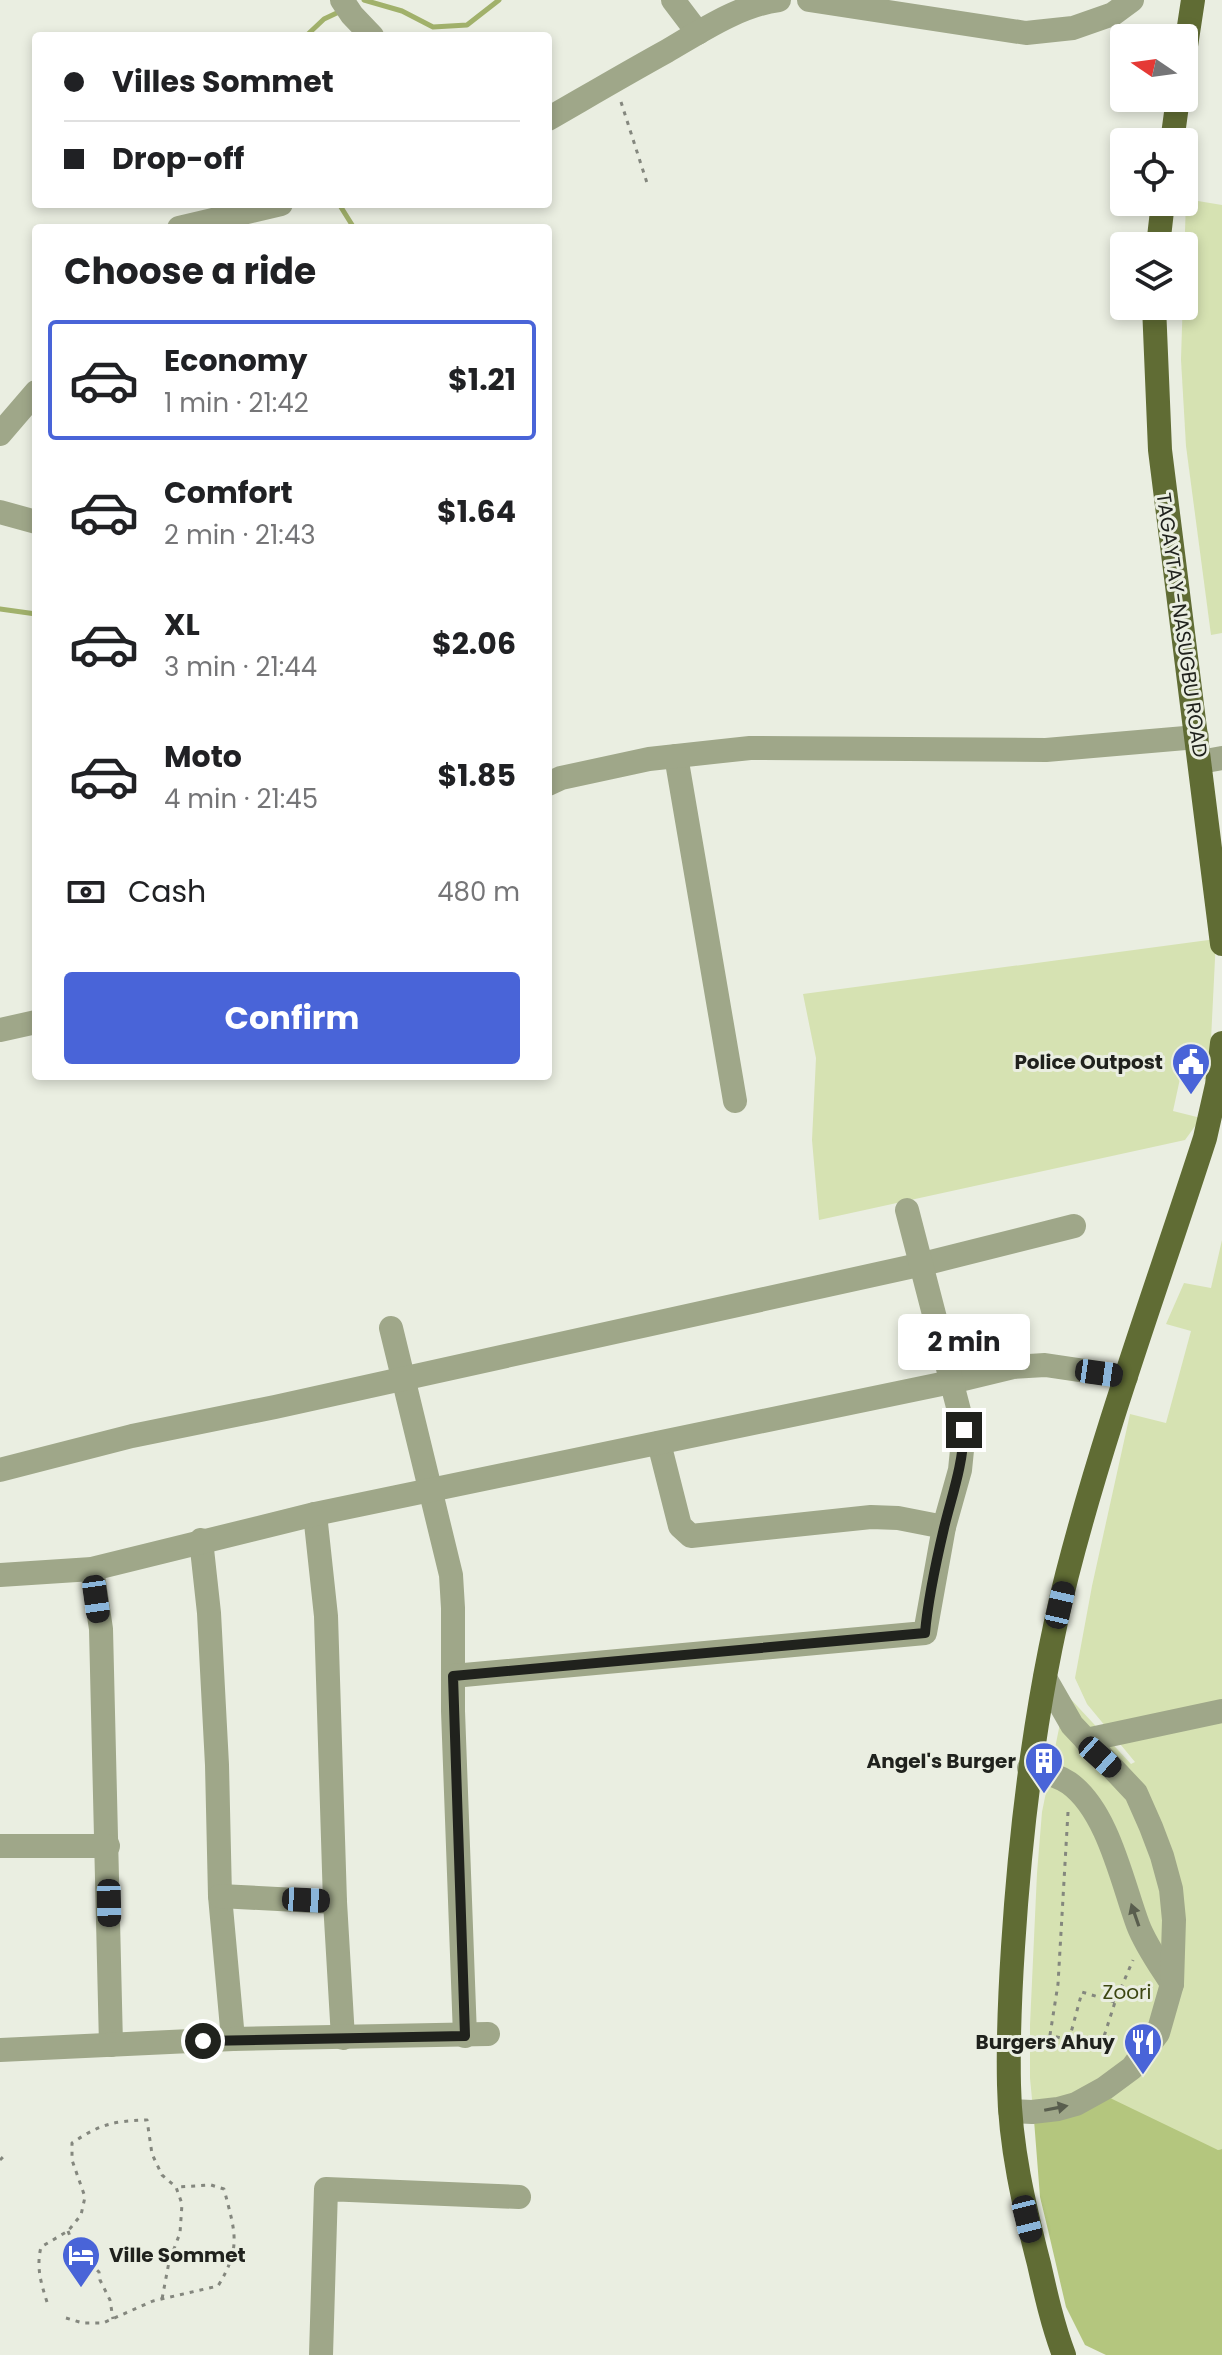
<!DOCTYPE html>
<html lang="en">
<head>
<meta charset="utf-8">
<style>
  :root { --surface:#fff; --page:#f6f6f6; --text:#202124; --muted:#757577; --line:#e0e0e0; --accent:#4964d8 }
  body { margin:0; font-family:Poppins,sans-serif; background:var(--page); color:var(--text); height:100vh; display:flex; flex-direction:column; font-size:30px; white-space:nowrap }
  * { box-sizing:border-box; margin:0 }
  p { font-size:26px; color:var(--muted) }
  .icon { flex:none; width:44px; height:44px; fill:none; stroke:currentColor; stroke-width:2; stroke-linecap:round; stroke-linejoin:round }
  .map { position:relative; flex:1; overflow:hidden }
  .panel { position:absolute; left:32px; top:224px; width:520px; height:856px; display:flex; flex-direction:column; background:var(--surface); border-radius:8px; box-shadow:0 4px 12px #0003 }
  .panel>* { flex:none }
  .guide { position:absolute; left:32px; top:32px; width:520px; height:176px; border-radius:8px; box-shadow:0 4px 12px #0003; display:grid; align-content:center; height:176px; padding:0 32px; background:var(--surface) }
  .needle { width:52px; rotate:283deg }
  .controls { position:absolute; left:1110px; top:24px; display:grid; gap:16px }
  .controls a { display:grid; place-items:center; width:88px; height:88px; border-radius:8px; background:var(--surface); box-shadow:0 4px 12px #0003; font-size:40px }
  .end { position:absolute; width:36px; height:36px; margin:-18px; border:10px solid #20221d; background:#fff; box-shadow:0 0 0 4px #fff }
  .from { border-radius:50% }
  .bubble { position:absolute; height:56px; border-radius:8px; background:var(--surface); box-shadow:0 4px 12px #0003; font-size:26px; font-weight:700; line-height:56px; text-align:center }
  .car { position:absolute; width:24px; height:48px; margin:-24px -12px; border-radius:10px; box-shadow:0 0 6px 2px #0007; background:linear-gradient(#222 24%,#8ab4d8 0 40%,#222 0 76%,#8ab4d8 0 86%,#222 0) }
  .guide b { display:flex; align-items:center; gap:28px; height:76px; font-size:30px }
  .guide b+b { border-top:2px solid var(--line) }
  .guide i { width:20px; height:20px; background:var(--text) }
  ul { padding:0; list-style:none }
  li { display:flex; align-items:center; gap:24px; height:120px; margin:0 16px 12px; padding:0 16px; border:4px solid transparent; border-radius:8px }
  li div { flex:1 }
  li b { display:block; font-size:30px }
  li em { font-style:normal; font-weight:700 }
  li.active { border-color:var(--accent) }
  li>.icon { width:72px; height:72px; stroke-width:1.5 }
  h2 { padding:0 32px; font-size:36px; line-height:96px }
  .pay { display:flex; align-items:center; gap:20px; height:88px; padding:0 32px; font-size:30px }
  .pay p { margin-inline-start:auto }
  .cta { display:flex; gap:16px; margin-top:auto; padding:16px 32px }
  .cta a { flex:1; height:92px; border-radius:8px; background:var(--accent); color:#fff; font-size:32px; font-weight:700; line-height:92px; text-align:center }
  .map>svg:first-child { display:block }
  .green { fill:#d6e2b2 }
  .forest { fill:#b4c67e }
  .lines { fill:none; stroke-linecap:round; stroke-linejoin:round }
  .stream { stroke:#a1b16b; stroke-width:5 }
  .path { stroke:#84877e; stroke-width:3; stroke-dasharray:4 6; stroke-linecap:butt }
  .minor { stroke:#9fa789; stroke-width:24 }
  .major { stroke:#606c34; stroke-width:24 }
  .oneway { fill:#595e4e }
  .route { stroke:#20221d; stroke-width:10 }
  .labels { text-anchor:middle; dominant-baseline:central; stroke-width:6; stroke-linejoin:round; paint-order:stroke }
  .street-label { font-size:20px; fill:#20221d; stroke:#eaeee1 }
  .poi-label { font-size:20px; font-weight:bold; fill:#20221d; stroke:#eaeee1; text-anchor:end }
  .park-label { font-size:20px; fill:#3d4712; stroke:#eaeee1 }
</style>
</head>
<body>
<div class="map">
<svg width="1222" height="2355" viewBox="0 0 1222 2355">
  <rect width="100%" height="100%" fill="#eaeee1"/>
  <!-- green -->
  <g class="green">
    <path d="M1186,199l36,6v428l-11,2 -25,-189 -5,-86z"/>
    <path d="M1216,939l-7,141 -28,-6 -8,37 28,7 -16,22 -366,80 -7,-80 4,-82 -13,-64z"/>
    <path d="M1222,1240v909l-4,1 -184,-30 -4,-42v-53l7,-152 5,-61 24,-118 65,70 4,-2 -48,-58 -12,-26 17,-92 38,-172 36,9 25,-92 -25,-7 18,-41 27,5z"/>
  </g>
  <!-- forest -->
  <path class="forest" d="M1108,2097l110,53 4,-1v206h-116l-21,-10 -19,-38 -18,-77 -8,-33 -6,-77z"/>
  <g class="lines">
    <!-- stream -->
    <g class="stream">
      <path d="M364,0l38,11 31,16 34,-2 32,-25"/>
      <path d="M306,36l18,-17 17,-8"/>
      <path d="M339,204l15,24"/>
      <path d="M0,609l36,5"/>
    </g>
    <!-- path -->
    <g class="path">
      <path d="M621,102l27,84"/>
      <path d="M1068,1812l-10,172 -8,51 50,14 15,-47 18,-42"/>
      <path d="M1069,2040l13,-48 33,10"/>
      <path d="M0,2160l4,-4"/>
      <path d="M68,2231l7,18 24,23 1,8 10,20 3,19"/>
      <path d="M47,2302c-6,-19 -11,-35 -6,-55l27,-16 13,-16 4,-18 -13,-37v-17c28,-19 42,-22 75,-23l5,34 10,21 14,12 6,17 -2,29 -11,29 -7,37"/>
      <path d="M66,2318l17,5h20l50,-22 65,-15c24,-39 17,-54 6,-97l-13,-4 -35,2"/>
    </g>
    <!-- minor -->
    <g class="minor">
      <path d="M342,0l10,15 20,21"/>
      <path d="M673,0l25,33"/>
      <path d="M809,0l217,33 47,-5 40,-14 19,-14"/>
      <path d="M548,119c40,-23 79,-46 119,-68 34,-20 73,-46 112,-51"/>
      <path d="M179,228l102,-24"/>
      <path d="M0,434l36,-42"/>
      <path d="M0,512l36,10"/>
      <path d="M676,756l59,345"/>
      <path d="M1200,762l22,-4"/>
      <path d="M548,784l13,-6 88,-19 101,-11 296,2 151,-13"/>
      <path d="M0,1030l36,-8"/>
      <path d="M391,1328l60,247 2,33v103l12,325"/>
      <path d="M659,1443l21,83 11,10 180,-19 27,1 46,9"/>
      <path d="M0,1470l132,-34 143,-29 648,-143 151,-38"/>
      <path d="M315,1514l11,102 9,286 8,136"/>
      <path d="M201,1540l8,73 8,152 3,131 13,143"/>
      <path d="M92,1569l9,60 10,416"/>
      <path d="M0,1575l92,-6 223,-55 636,-132 62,-15 32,-2 81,12"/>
      <path d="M453,1676l472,-43 19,-106 16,-57 4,-40 -57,-220"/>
      <path d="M1086,1740l136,-29"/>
      <path d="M1029,1768c14,4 28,7 40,15 39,28 53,99 69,142 8,21 22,40 34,59"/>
      <path d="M0,1846h108"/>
      <path d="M220,1896l115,6"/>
      <path d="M0,2050l233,-11 255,-5"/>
      <path d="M1010,2111l22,1 26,-3 18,-5 29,-16 27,-20 26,-35 14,-49 2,-64 -3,-31 -9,-33 -11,-29 -15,-34 -64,-68 -27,-47"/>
      <path d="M321,2355l5,-166 193,8"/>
    </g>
    <!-- major -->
    <g class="major">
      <path d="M1184,59l9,-59"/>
      <path d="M1172,142l6,-44"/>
      <path d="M1158,246l5,-44"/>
      <path d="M1154,306l6,144 62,494"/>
      <path d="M1064,2355c-11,-29 -18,-60 -25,-91 -15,-58 -29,-118 -30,-179 -1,-45 1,-92 4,-138 8,-125 23,-249 54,-372 38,-148 91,-291 138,-437l12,-53 5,-42"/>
    </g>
  </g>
  <!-- one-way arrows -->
  <defs><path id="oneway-solid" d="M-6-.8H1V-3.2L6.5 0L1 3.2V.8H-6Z" transform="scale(2)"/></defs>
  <g class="oneway">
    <use href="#oneway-solid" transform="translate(1135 1915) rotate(-109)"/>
    <use href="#oneway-solid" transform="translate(1056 2108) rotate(-11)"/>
  </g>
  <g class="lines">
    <!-- route -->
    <path class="route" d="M203,2041l262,-5 -12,-360 472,-43c3,-35 11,-71 19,-105 8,-33 19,-63 20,-98"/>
  </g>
  <!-- icons -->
  <defs>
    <symbol id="civic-pin" viewBox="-11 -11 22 30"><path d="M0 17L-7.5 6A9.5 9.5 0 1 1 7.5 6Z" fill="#4964d8" stroke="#eaeee1"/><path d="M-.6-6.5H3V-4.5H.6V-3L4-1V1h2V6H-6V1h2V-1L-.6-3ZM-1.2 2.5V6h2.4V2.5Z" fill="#fff"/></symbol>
    <symbol id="building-pin" viewBox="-11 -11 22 30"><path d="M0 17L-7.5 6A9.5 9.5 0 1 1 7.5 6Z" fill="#4964d8" stroke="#eaeee1"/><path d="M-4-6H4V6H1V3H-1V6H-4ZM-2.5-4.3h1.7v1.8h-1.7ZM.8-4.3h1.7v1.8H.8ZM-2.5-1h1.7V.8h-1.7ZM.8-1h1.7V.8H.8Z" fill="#fff"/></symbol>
    <symbol id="restaurant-pin" viewBox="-11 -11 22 30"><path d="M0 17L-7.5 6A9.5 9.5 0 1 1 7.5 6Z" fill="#4964d8" stroke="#eaeee1"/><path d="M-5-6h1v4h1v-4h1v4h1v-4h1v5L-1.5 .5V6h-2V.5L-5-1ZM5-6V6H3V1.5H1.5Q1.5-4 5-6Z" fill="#fff"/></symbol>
    <symbol id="hotel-pin" viewBox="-11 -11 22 30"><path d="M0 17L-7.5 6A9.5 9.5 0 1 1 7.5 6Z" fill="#4964d8" stroke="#eaeee1"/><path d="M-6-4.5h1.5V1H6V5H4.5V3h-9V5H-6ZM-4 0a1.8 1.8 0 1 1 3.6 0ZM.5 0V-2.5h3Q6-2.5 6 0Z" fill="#fff"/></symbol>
  </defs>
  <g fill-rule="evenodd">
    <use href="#civic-pin" x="1169" y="1040" width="44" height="60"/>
    <use href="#building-pin" x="1022" y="1739" width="44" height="60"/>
    <use href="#restaurant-pin" x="1121" y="2020" width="44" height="60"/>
    <use href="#hotel-pin" x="59" y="2233" width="44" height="60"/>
  </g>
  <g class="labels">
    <!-- street labels -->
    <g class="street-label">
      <text transform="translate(1182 625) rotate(82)">TAGAYTAY-NASUGBU ROAD</text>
    </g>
    <!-- poi labels -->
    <g class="poi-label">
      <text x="1163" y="1062">Police Outpost</text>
      <text x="1016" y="1761">Angel's Burger</text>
      <text x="1115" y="2042">Burgers Ahuy</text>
      <text x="109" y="2255" text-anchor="start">Ville Sommet</text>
    </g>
    <!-- park labels -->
    <g class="park-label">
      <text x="1127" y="1992">Zoori</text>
    </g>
  </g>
</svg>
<div class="controls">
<a><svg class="needle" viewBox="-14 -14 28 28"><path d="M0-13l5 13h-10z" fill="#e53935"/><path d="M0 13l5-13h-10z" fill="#757577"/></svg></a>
<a><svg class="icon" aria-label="locate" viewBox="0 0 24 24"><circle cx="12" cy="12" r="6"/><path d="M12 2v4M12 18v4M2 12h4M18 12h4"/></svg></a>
<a><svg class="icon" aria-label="layers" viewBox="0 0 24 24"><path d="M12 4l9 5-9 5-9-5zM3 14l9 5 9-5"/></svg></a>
</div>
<i class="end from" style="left:203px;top:2041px"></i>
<i class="end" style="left:964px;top:1430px"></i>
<div class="bubble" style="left:898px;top:1314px;width:132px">2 min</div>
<i class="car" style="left:1099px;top:1373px;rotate:98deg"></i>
<i class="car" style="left:96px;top:1599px;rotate:172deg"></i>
<i class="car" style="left:1060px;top:1605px;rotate:13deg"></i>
<i class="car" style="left:1100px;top:1757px;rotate:132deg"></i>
<i class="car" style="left:306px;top:1900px;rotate:93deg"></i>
<i class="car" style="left:109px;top:1903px;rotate:179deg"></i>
<i class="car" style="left:1027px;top:2219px;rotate:166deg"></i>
<div class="guide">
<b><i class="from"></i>Villes Sommet</b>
<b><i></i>Drop-off</b>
</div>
<section class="panel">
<h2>Choose a ride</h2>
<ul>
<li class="active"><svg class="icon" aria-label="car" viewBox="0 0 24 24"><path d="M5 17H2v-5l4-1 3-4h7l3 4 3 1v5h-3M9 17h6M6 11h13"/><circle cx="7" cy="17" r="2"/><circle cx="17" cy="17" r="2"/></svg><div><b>Economy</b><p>1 min · 21:42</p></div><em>$1.21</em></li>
<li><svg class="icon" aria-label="car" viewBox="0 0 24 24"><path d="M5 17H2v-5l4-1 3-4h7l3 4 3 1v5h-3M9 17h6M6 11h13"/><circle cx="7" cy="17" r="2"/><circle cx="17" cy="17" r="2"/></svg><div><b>Comfort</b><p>2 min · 21:43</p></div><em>$1.64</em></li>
<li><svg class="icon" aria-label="car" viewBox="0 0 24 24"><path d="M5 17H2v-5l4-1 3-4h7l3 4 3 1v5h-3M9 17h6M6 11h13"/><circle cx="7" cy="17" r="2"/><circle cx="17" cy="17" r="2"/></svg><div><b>XL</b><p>3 min · 21:44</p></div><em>$2.06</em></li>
<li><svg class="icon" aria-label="car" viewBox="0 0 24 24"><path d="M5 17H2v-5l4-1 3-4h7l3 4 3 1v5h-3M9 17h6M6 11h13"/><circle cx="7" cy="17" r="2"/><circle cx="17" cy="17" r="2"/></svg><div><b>Moto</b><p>4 min · 21:45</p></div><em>$1.85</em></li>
</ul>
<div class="pay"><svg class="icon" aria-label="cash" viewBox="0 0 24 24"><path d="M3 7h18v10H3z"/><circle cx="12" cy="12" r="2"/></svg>Cash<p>480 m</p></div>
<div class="cta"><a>Confirm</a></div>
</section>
</div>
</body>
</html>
